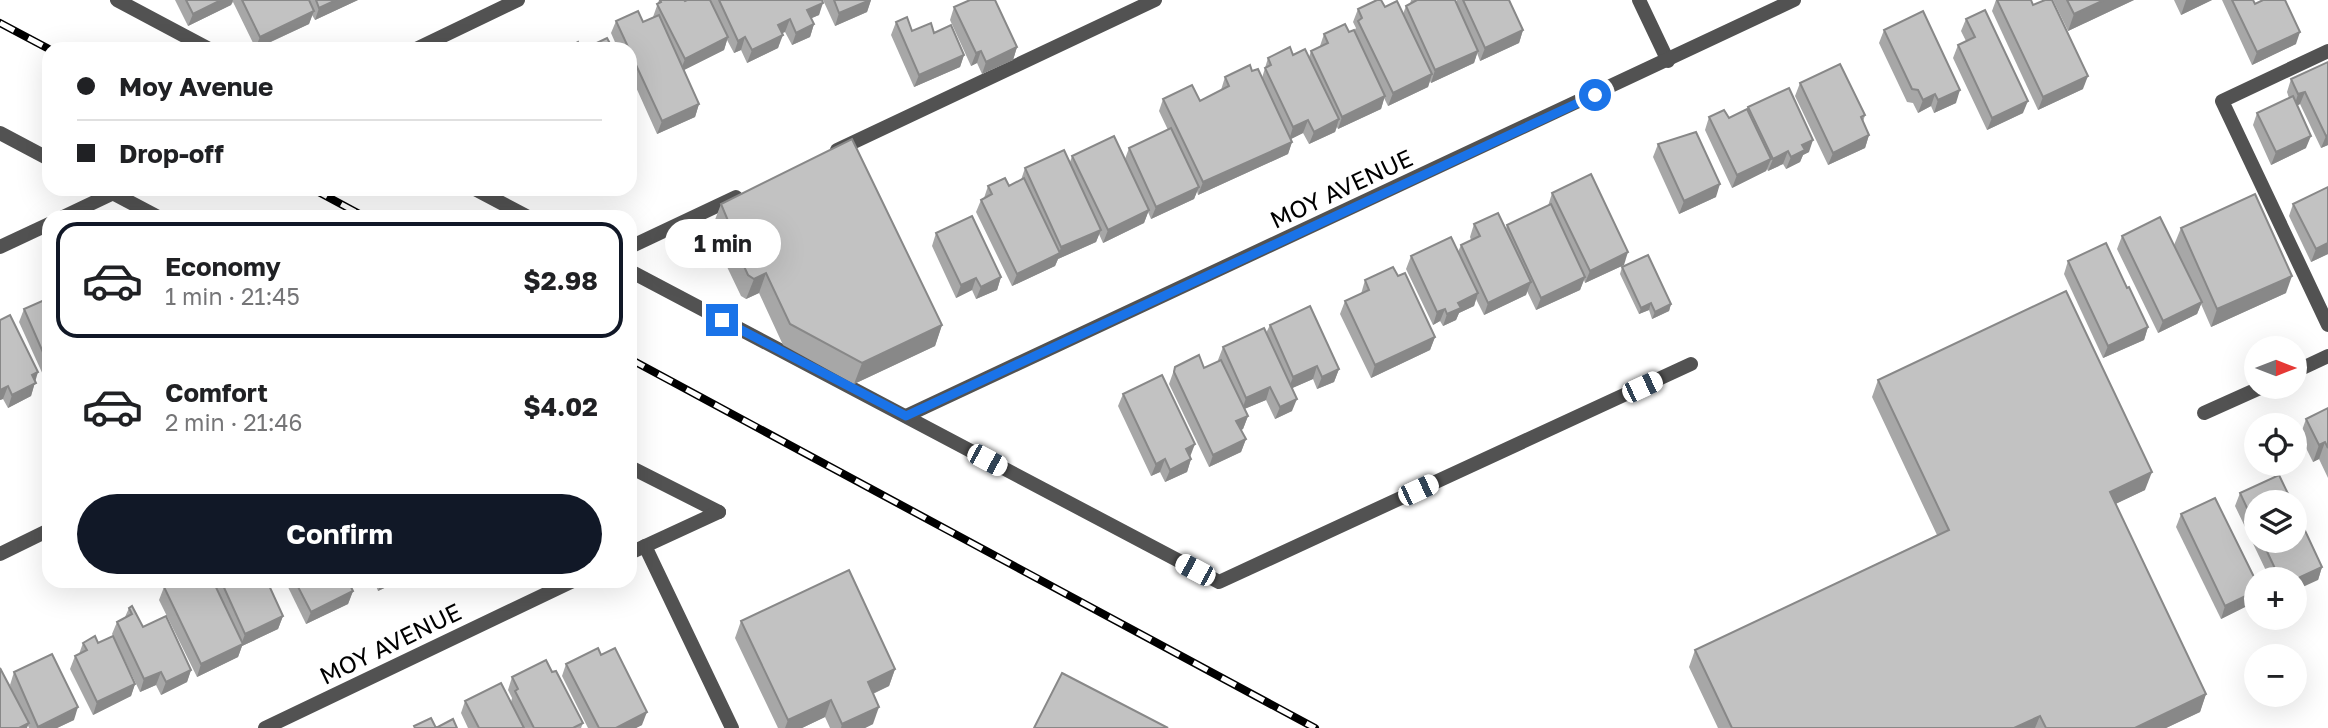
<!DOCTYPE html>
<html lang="en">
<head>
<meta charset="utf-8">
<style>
  :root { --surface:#fff; --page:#f2f2f2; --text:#202124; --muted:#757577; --line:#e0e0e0; --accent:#111827 }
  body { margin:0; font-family:"Golos Text",sans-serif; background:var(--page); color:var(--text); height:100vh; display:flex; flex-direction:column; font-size:26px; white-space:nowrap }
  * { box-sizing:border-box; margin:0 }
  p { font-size:23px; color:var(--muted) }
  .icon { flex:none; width:38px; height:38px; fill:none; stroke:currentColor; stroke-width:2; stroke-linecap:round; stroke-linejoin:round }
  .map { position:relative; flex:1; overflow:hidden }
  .drawer { position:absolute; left:42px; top:210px; width:595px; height:378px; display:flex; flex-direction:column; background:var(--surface); border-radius:21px; box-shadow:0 7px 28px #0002 }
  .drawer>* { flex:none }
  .hud { position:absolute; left:42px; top:42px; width:595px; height:154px; border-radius:21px; box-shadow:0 7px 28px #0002; display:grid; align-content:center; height:154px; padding:0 35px; background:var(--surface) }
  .needle { width:46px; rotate:90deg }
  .controls { position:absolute; left:2244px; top:336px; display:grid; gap:14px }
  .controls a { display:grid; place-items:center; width:63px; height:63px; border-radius:50%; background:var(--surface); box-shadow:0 7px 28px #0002; font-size:35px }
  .end { position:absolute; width:32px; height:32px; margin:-16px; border:9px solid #1a73e8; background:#fff; box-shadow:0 0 0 4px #fff }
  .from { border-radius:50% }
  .bubble { position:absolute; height:49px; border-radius:24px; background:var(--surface); box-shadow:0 7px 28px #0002; font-size:23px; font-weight:700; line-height:49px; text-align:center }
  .car { position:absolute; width:21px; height:42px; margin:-21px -10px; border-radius:9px; box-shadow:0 0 5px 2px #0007; background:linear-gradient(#fff 24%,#345 0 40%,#fff 0 76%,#345 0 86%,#fff 0) }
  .hud b { display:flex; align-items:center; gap:24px; height:66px; font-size:26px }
  .hud b+b { border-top:2px solid var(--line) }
  .hud i { width:18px; height:18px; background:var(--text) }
  ul { padding:12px 0 0; list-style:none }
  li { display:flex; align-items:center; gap:21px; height:116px; margin:0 14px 10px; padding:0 21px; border:4px solid transparent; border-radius:21px }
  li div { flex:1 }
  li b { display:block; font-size:26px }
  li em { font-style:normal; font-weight:700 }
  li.current { border-color:var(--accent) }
  li>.icon { width:63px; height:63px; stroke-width:1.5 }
  .button { display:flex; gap:14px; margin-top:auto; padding:14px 35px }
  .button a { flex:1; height:80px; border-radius:42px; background:var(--accent); color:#fff; font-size:28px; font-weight:700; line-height:80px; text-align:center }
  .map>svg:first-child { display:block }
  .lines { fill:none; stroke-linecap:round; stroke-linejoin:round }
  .service { stroke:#525252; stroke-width:14 }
  .minor { stroke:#525252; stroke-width:14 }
  .rail-casing { stroke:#000; stroke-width:8 }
  .rail { stroke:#fff; stroke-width:5; stroke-dasharray:16; stroke-linecap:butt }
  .wall { fill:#a7a7a7 }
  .shaded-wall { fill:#888 }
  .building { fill:#c2c2c2; stroke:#888; stroke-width:2 }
  .route { stroke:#1a73e8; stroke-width:9 }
  .labels { text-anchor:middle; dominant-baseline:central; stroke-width:5; stroke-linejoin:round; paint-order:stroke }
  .street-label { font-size:24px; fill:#000; stroke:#fff }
</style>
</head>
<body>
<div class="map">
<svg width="2328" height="728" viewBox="0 0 2328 728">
  <rect width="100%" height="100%" fill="#fff"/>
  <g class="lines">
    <!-- service -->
    <g class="service">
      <path d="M117,0l92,49"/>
      <path d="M2328,51l-106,50 106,224"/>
      <path d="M0,133l49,26"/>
      <path d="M837,150l318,-150"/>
      <path d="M105,189l53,28"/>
      <path d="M475,189l53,28"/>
      <path d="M630,247l106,-50"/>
      <path d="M630,271l589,311 472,-218"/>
      <path d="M630,467l89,45"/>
      <path d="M0,554l49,-24"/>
    </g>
    <!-- minor -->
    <g class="minor">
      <path d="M1639,0l29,61"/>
      <path d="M416,49l102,-49"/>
      <path d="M63,217l59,-28"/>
      <path d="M0,247l49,-23"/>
      <path d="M2294,372l34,-16"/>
      <path d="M2204,413l58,-26"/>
      <path d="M906,416l888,-416"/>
      <path d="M645,546l87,182"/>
      <path d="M630,553l89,-41"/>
      <path d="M265,728l308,-147"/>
    </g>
    <defs>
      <g id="rail">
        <path d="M0,23l49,26"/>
        <path d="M313,189l52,28"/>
        <path d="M630,359l685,369"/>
      </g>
    </defs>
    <!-- rail casing -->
    <use href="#rail" class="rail-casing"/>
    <!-- rail -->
    <use href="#rail" class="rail"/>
  </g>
  <!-- wall -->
  <g class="wall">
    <path d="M175,0h183l-43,20 -3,-5 -3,9 -53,25 -23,-47 -2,3 -43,21z"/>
    <path d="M659,0h25l1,1 2,-1h135l-3,15 -8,3 3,6 -4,13 -18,8 -7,-13 -3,1 -4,15 -31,15 -6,-13 -7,3 -7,-13 -3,10 -40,20 15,34 -4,13 -38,17 -27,-60v-25h-12l-7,-16 5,-12 27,1 10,-5z"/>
    <path d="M823,0h48l-4,12 -32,14z"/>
    <path d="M1411,0h44l1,2 1,-2h52l14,30 -4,13 -39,18 -3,-8 -3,10 -43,20 -1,-2 -2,6 -40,19 -4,-8 -3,11 -43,20 -1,-2 -2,5 -26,12 -6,-11 -12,6 1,3 -4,12 -90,41 -1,-4 -3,8 -43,20 -3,-7 -4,11 -41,20 -4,-9 -3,8 -38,17 -3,7 -43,20 -36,-74 5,-12 3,-2 4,-12h21l12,-6 4,-12 45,-6 2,-6 53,3 4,-11 39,-18 -9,-19 4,-12 37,2 21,-11 4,-13 27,-6 10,7 6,-20 25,-3 16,2 2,-6 9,-5 4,-12 30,-3 2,-3 -3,-6 5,-13 27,-2 18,7 3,-8 4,-2z"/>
    <path d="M1996,0h35l52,89 -45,21 -46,-99z"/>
    <path d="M2053,0h81l-66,31z"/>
    <path d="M2174,0h38l-31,15z"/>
    <path d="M2222,0h31l2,4 41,40 -44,21z"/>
    <path d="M954,7l63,40 -4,13 -31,14 -5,-11 -6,3 -21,-46z"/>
    <path d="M1966,19l57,94 -36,17 -34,-72 5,-13 8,-4 -5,-10z"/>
    <path d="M896,22l16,9 22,2 30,22 -4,12 -46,20 -23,-52z"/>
    <path d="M1884,30l72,73 -22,10 -3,-7 -13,7 -5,-10 -6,-1 -28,-59z"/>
    <path d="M2328,62v83l-7,3 -21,-44 -3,2 9,42 -35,17 -18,-40 4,-12 32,-15 -2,-6 4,-13z"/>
    <path d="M1800,83l65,32 -2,7 6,13 -4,13 -37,17 -33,-69z"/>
    <path d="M1748,107l61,45 -6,3 -3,7 -14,7 -3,-5 -15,7 -1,-2 -1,2 -34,17 -27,-58 4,-13 20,1 18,-8z"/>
    <path d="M1658,144l58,53 -37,17 -26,-57z"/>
    <path d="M2328,187v67l-17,8 -22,-46 4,-12z"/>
    <path d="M1552,193l72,72 -39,18 -1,-3 -4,10 -44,20 -9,-19 -1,4 -42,20 -8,-16 -2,7 -15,7 -3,7 -13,6 -3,-5 -7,4 -27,-56 5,-13 47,-4 3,-7 10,-5 -1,-3 4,-13 32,5 1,-4 41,-19z"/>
    <path d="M721,204l221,121 -7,21 -81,38 -71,-39 -24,-52 -13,6 -5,-3 -24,-50 3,-7 -7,-14z"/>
    <path d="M2181,228l105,65 -75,34 -10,-23 -4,10 -39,19 -41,-84 5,-13 52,9z"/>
    <path d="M936,233l65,44 -4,13 -21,9 -4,-9 -16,8 -24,-52z"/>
    <path d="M2068,261l59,27 21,39 -4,13 -41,18 -39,-84z"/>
    <path d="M1622,267l49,37 -2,7 -17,8 -3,-9 -10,4 -19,-40z"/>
    <path d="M1398,276l37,61 -5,13 -59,28 -31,-64 5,-13 16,-7 4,-14z"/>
    <path d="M49,298v90l-30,-66 5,-13z"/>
    <path d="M0,320l35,62 -4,14 -23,12 -5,-9 -3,1z"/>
    <path d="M1270,325l69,44 -5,13 -17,7 -4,-10 -21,9v23l-17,8 -9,-19 -22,9 4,7 -5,13 -2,1 5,9 -5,13 -32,15 -40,-83 6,-17 29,1 15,-7 -1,-1 5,-13 43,-14z"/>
    <path d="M1878,380l267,110 -30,14 91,190 -6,18 -34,16h-448l-29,-61 6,-17 242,-115 -65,-138z"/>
    <path d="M1123,394l67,63 1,2 -4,13 -22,10 -5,-10 -9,4 -33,-70z"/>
    <path d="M2328,408v70l-9,-19 -6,3 -13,-26 6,-17z"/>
    <path d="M2240,493l16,9v39h38l28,26 -4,13 -48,-1 -35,-73z"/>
    <path d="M2181,514l75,67 -1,21 -34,17 -45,-92z"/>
    <path d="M176,581h91l16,35 -5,13 -36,17 -4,11 -41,20 -38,-77 5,-13z"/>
    <path d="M285,581h63l5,10 -5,13 -42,20z"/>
    <path d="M374,581h25l-21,10z"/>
    <path d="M129,608l14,19 48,43 -4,12 -26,13 -5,-10 -16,7 -28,-58 5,-12 8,-5z"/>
    <path d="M741,621l154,48 -6,17 -16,8v30l-8,4h-35l-5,-11 -23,11h-24l-43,-90z"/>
    <path d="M83,643h15l37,41 -4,12 -38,19 -23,-46 5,-13 4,-2z"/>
    <path d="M601,655l41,70 -6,3h-48l-26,-52 4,-12z"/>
    <path d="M14,672l60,48 -17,8h-28l-19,-43z"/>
    <path d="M552,672l31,51 -2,5h-113l-7,-15 4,-12 46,1 1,-4 -4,-8 4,-13z"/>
  </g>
  <!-- shaded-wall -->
  <g class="shaded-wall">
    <path d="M221,0h12l-2,5 -43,21 5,-12z"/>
    <path d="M336,0h22l-43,20 4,-12z"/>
    <path d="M870,0h1l-4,12 -32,14 4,-13z"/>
    <path d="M2104,0h30l-66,31 6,-17z"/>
    <path d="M2186,0h26l-31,15z"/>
    <path d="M823,3l-4,12 -16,7 4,-12z"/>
    <path d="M314,11l-5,13 -54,25 5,-12z"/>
    <path d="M790,19l-5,13 -12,5 5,-12z"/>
    <path d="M814,24l-4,13 -18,8 4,-12z"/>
    <path d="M1523,30l-4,13 -39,18 5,-13z"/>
    <path d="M2300,32l-4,12 -44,21 5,-13z"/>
    <path d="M783,35l-5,13 -31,15 5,-13z"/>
    <path d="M728,37l-4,13 -44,22 5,-13z"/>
    <path d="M745,37l-4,13 -7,3 4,-12z"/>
    <path d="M1017,47l-4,13 -31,14 4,-12z"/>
    <path d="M981,51l-4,12 -6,3 5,-13z"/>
    <path d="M1478,51l-4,12 -43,20 4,-13z"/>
    <path d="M964,55l-4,12 -46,20 5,-12z"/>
    <path d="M1432,74l-4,13 -40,19 5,-13z"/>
    <path d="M2088,76l-5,13 -45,21 5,-13z"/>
    <path d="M1960,90l-4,13 -22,10 4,-13z"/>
    <path d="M2305,92l-5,12 -6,3 4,-13z"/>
    <path d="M1935,94l-4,12 -13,7 5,-13z"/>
    <path d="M1385,96l-4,13 -43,20 4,-12z"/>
    <path d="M2028,101l-5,12 -36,17 5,-12z"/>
    <path d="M699,104l-4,13 -38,17 5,-13z"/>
    <path d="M1339,119l-4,13 -26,12 5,-12z"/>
    <path d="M1308,120l-5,13 -14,7 4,-13z"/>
    <path d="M1869,135l-4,13 -37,17 5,-12z"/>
    <path d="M2328,135v10l-7,3 5,-12z"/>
    <path d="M2311,136l-5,12 -35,17 5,-13z"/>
    <path d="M1813,140l-4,12 -6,3 -3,7 -14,7 5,-12 11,-12z"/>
    <path d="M1292,142l-4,12 -90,41 5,-13z"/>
    <path d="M1788,151l-5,13 -15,7 5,-12z"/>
    <path d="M1771,159l-5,12 -34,17 5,-13z"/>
    <path d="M1720,184l-4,13 -37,17 5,-13z"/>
    <path d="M1199,187l-5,12 -43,20 5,-12z"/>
    <path d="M1149,210l-5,13 -41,20 5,-13z"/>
    <path d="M1101,230l-5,12 -38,17 -3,7 -43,20 5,-12 42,-20 2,-7z"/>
    <path d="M2328,243v11l-17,8 5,-13z"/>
    <path d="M1628,252l-4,13 -39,18 5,-12z"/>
    <path d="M766,273l-7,20 -13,6 8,-20z"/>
    <path d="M2292,276l-6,17 -75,34 6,-18z"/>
    <path d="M1001,277l-4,13 -21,9 5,-12z"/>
    <path d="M1585,277l-5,13 -44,20 5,-12z"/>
    <path d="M976,278l-4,12 -16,8 5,-13z"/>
    <path d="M1531,282l-5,13 -42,20 4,-12z"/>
    <path d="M1478,293l-4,13 -15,7 -3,7 -13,6 4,-12 11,-11z"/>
    <path d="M2202,302l-5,12 -39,19 5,-12z"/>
    <path d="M1651,303l-2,7 -10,4 2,-6z"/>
    <path d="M1671,304l-2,7 -17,8 3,-7z"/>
    <path d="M1445,309l-5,12 -7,4 4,-13z"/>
    <path d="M942,325l-7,21 -81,38 8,-21z"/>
    <path d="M2148,327l-4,13 -41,18 5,-12z"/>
    <path d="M1435,337l-5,13 -59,28 4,-13z"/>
    <path d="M1317,366l-4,13 -25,11 5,-13z"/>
    <path d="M1339,369l-5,13 -17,7 5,-12z"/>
    <path d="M38,372l-7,24 -23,12 4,-13 20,-20z"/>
    <path d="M8,386l-5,13 -3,1v-10z"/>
    <path d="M1270,387l-4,13 -24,10 4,-12z"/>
    <path d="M1297,399l-5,12 -17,8 5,-12z"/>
    <path d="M1248,416l-5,13 -11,5 4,-13z"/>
    <path d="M1246,439l-5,13 -32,15 4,-12z"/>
    <path d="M2325,442l-6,17 -6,3 6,-17z"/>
    <path d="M1195,444l-5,13 -4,-8z"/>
    <path d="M1165,459l-5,13 -9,4 5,-12z"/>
    <path d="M1191,459l-4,13 -22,10 5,-12z"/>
    <path d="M2152,472l-7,18 -42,20 7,-18z"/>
    <path d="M2322,567l-4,13 -24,11v-11z"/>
    <path d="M382,581h17l-21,10z"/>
    <path d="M353,591l-5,13 -42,20 5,-12z"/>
    <path d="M2256,591l-1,11 -34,17 4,-13z"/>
    <path d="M283,616l-5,13 -36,17 -4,11 -41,20 4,-13 40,-19 4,-11z"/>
    <path d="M895,669l-6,17 -28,13 7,-17z"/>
    <path d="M191,670l-4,12 -26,13 5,-13z"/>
    <path d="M161,672l-5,13 -16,7 4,-13z"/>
    <path d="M135,684l-4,12 -38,19 4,-13z"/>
    <path d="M2206,694l-6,18 -34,16h-31z"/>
    <path d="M831,700l-6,17 -23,11h-17l3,-8z"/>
    <path d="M78,707l-4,13 -17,8h-19z"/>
    <path d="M879,707l-6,17 -8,4h-24l1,-4z"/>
    <path d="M647,712l-5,13 -6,3h-20z"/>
    <path d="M2040,716l-5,12h-21z"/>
    <path d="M29,723l-2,5h-8z"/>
  </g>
  <!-- building -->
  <g class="building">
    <path d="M186,0h35l-28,14z"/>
    <path d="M242,0h67l5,11 -54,26z"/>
    <path d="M316,0h20l-17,8z"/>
    <path d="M660,0h24l1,1 2,-1h23l18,37 -43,22 -28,-55 4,-2z"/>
    <path d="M719,0h103l1,3 -16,7 7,14 -18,9 -6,-14 -12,6 5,10 -31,15 -7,-13 -7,4z"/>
    <path d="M834,0h36l-31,13z"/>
    <path d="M970,0h25l22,47 -31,15 -5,-11 -5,2 -22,-46z"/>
    <path d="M1377,0h4l4,7 12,-6 35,73 -39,19 -35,-72 4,-3 -4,-9z"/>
    <path d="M1417,0h38l23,51 -43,19 -29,-64z"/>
    <path d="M1463,0h46l14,30 -38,18z"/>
    <path d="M1997,0h34l2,5 12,-5h7l36,76 -45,21z"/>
    <path d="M2067,0h37l-30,14z"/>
    <path d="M2232,0h21l2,4 8,-4h22l15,32 -43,20z"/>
    <path d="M1985,10l43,91 -36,17 -34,-73 17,-8 -9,-18z"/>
    <path d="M638,11l5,11 16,-7 40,89 -37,17 -32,-69v-3h-1l-13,-28z"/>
    <path d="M1923,11l37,79 -22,10 -3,-6 -12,6 -5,-10 -6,-1 -28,-59z"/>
    <path d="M907,17l5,14 19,-8 3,10 17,-8 13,30 -45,20 -23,-53z"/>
    <path d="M1345,24l4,8 5,-2 31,66 -43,21 -31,-66 17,-8 -4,-9z"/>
    <path d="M607,38l6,11h-29z"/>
    <path d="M578,42l3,7h-15z"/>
    <path d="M1290,47l3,8 12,-6 34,70 -25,13 -6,-12 -15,7 -28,-59 6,-3 -3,-7z"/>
    <path d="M2328,62v73l-2,1 -21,-44 -7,2 -7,-15z"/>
    <path d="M1840,64l25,51 -4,2 8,18 -36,18 -33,-70z"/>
    <path d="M1250,65l2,6 6,-2 34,73 -89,40 -40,-83 29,-14 8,16 29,-15 -4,-9z"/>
    <path d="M1789,88l24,52 -11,5 3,5 -14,7 -3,-6 -15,8 -25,-52z"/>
    <path d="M2293,96l18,40 -35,16 -19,-39z"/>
    <path d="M1747,109l24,50 -34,16 -28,-58 15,-7 5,8z"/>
    <path d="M1171,128l28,59 -43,20 -27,-59z"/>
    <path d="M1696,132l24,52 -36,17 -26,-57z"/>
    <path d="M1114,136l35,74 -41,20 -36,-74z"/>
    <path d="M852,139l90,186 -80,38 -72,-39 -24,-51 -12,6 -6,-4 -23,-50 4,-2 -8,-19z"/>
    <path d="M1064,150l37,80 -40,17 -36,-79z"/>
    <path d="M1591,174l37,78 -38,19 -38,-78z"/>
    <path d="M1005,178l4,8 15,-8 36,75 -43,21 -36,-74 11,-6 -4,-8z"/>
    <path d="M2328,187v56l-12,6 -23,-45z"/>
    <path d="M2255,194l37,82 -75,33 -36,-81z"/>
    <path d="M1551,204l34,73 -44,21 -34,-73z"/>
    <path d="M1498,213l33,69 -43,21 -27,-58 19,-9 -6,-12z"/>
    <path d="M972,216l29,61 -20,10 -5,-9 -15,7 -25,-52z"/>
    <path d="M2160,217l42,85 -39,19 -41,-85z"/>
    <path d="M1451,237l27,56 -20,10 3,5 -14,6 -2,-5 -8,3 -26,-56z"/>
    <path d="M2106,243l21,45 2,-1 19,40 -40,19 -40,-85z"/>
    <path d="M1648,255l23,49 -16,8 -4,-9 -10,5 -19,-41z"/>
    <path d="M1393,267l5,9 7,-3 30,64 -60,28 -30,-64 24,-11 -4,-10z"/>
    <path d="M2066,291l86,181 -42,20 96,202 -71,34h-89l-6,-12 -26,12h-282l-37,-78 254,-120 -71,-150z"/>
    <path d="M49,298v68l-25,-57z"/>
    <path d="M1310,306l29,63 -17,8 -5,-11 -24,11 -23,-52z"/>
    <path d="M10,315l28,57 -6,3 4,8 -24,12 -4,-9 -8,4v-70z"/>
    <path d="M1264,328l33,71 -17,8 -10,-20 -24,11 -23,-51z"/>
    <path d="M1199,355l5,13 17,-8 27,56 -12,5 10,18 -33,16 -39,-83 1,-5z"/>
    <path d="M1162,375l33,69 -9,5 5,10 -21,11 -5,-11 -9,5 -33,-70z"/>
    <path d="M2328,408v40l-3,-6 -6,3 -13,-26z"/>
    <path d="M2279,475l13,27h-36v25l-16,-34z"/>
    <path d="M2215,498l41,83v10l-31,15 -44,-92z"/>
    <path d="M2294,507l28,60 -28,13v-1h-14l-18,-38h32z"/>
    <path d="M849,570l46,99 -27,13 11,25 -37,17 -11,-24 -43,20 -47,-99z"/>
    <path d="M176,581h37l30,63 -42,20 -37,-77z"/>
    <path d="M221,581h46l16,35 -38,18z"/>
    <path d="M295,581h53l5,10 -42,21z"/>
    <path d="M132,606l11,21 23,-11 25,54 -25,12 -5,-10 -17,7 -27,-57 15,-8 -3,-6z"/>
    <path d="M95,636l3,7 15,-7 22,48 -38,18 -22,-46 12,-6 -4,-7z"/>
    <path d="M598,648l3,7 14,-7 32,64 -31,16h-17l-33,-64z"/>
    <path d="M52,654l26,53 -40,20 -24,-55z"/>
    <path d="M546,660l6,12 4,-1 27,52 -10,5h-39l-19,-37 3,-2 -6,-12z"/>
    <path d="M0,668l29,55 -10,5h-19z"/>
    <path d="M1062,673l106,55h-134z"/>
    <path d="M501,683l23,45h-45l-14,-27z"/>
    <path d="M431,718l5,10 17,-9 4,9h-42l-1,-2z"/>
  </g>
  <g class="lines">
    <!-- route -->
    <path class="route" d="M722,320l184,96 689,-321"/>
  </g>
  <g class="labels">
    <!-- street labels -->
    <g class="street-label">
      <text transform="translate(1341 188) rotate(-25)">MOY AVENUE</text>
      <text transform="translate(390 643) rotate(-26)">MOY AVENUE</text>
    </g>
  </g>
</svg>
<div class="controls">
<a><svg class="needle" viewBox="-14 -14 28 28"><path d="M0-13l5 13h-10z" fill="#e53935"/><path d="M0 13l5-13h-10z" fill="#757577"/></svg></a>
<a><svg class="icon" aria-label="locate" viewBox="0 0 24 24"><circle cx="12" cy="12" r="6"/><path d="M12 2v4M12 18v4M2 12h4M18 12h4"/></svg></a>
<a><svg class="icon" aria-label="layers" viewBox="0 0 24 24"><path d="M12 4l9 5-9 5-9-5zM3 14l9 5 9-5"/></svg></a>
<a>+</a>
<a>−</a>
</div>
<i class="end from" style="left:1595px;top:95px"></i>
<i class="end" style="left:722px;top:320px"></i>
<div class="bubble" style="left:665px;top:219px;width:116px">1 min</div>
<i class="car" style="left:1642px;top:387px;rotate:65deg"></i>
<i class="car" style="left:987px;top:460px;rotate:118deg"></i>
<i class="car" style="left:1418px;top:490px;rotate:65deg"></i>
<i class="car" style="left:1195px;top:570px;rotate:298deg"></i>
<div class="hud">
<b><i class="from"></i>Moy Avenue</b>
<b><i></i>Drop-off</b>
</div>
<section class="drawer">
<ul>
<li class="current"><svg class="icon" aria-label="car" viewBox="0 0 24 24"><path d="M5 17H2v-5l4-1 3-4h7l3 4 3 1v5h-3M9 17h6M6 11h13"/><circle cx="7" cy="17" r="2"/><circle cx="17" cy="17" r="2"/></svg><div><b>Economy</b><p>1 min · 21:45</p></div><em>$2.98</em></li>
<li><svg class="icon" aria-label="car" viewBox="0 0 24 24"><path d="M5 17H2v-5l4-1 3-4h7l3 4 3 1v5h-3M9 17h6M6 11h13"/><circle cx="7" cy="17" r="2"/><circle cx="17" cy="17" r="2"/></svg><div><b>Comfort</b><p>2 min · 21:46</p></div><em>$4.02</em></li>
</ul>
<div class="button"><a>Confirm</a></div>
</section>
</div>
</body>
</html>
